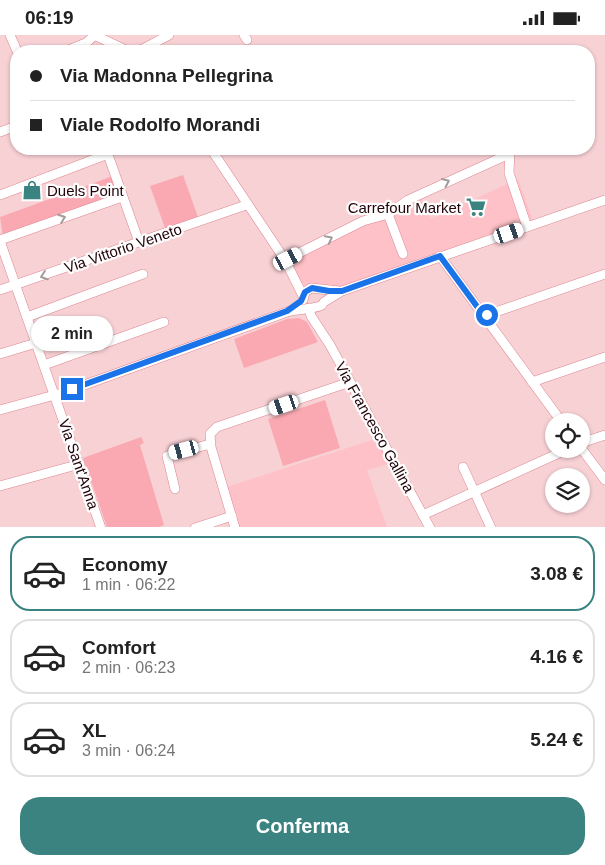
<!DOCTYPE html>
<html lang="it">
<head>
<meta charset="utf-8">
<style>
  :root { --surface:#fff; --page:#f6f6f6; --text:#222; --muted:#767676; --line:#e0e0e0; --accent:#3a8380 }
  body { margin:0; font-family:Arial,sans-serif; background:var(--page); color:var(--text); height:100vh; display:flex; flex-direction:column; font-size:19px; white-space:nowrap }
  * { box-sizing:border-box; margin:0 }
  p { font-size:16px; color:var(--muted) }
  .icon { flex:none; width:28px; height:28px; fill:none; stroke:currentColor; stroke-width:2; stroke-linecap:round; stroke-linejoin:round }
  .map { position:relative; height:492px; overflow:hidden }
  .sheet { display:flex; flex-direction:column; background:var(--surface); flex:1 }
  .sheet>* { flex:none }
  .banner { position:absolute; left:10px; top:10px; width:585px; height:110px; border-radius:20px; box-shadow:0 1px 4px #0004; display:grid; align-content:center; height:110px; padding:0 20px; background:var(--surface) }
  .controls { position:absolute; left:545px; top:378px; display:grid; gap:10px }
  .controls a { display:grid; place-items:center; width:45px; height:45px; border-radius:50%; background:var(--surface); box-shadow:0 1px 4px #0004; font-size:25px }
  .end { position:absolute; width:22px; height:22px; margin:-11px; border:6px solid #1a73e8; background:#fff; box-shadow:0 0 0 2px #fff }
  .from { border-radius:50% }
  .bubble { position:absolute; height:35px; border-radius:18px; background:var(--surface); box-shadow:0 1px 4px #0004; font-size:16px; font-weight:700; line-height:35px; text-align:center }
  .car { position:absolute; width:15px; height:30px; margin:-15px -8px; border-radius:6px; box-shadow:0 0 4px 1px #0007; background:linear-gradient(#fff 24%,#345 0 40%,#fff 0 76%,#345 0 86%,#fff 0) }
  .banner b { display:flex; align-items:center; gap:18px; height:48px; font-size:19px }
  .banner b+b { border-top:1px solid var(--line) }
  .banner i { width:12px; height:12px; background:var(--text) }
  ul { padding:9px 0 0; list-style:none }
  li { display:flex; align-items:center; gap:15px; height:75px; margin:0 10px 8px; padding:0 10px; border:2px solid var(--line); border-radius:20px }
  li div { flex:1 }
  li b { display:block; font-size:19px }
  li em { font-style:normal; font-weight:700 }
  li.selected { border-color:var(--accent) }
  li>.icon { width:45px; height:45px; stroke-width:1.5 }
  .button { display:flex; gap:10px; margin-top:auto; padding:10px 20px }
  .button a { flex:1; height:58px; border-radius:20px; background:var(--accent); color:#fff; font-size:20px; font-weight:700; line-height:58px; text-align:center }
  .status { display:flex; justify-content:space-between; align-items:center; height:35px; padding:0 25px; background:var(--surface); direction:ltr }
  .status svg { height:14px; fill:currentColor }
  .map>svg:first-child { display:block }
  .built { fill:#fec1c7 }
  .green { fill:#faa9b2 }
  .lines { fill:none; stroke-linecap:round; stroke-linejoin:round }
  .minor-casing { stroke:#dd8691; stroke-width:10 }
  .minor { stroke:#fff; stroke-width:9 }
  .oneway { stroke:#a69a9d }
  .route { stroke:#1a73e8; stroke-width:6 }
  .labels { text-anchor:middle; dominant-baseline:central; stroke-width:4.5; stroke-linejoin:round; paint-order:stroke }
  .poi-label { font-size:15px; fill:#210309; stroke:#fdfdfd; text-anchor:start }
  .street-label { font-size:15px; fill:#210309; stroke:#fdfdfd }
</style>
</head>
<body>
<div class="status"><b>06:19</b><svg viewBox="0 0 49 12"><path d="M0 12V9h3v3zM5 12V6h3v6zM10 12V3h3v9zM15 12V0h3v12zM26 1h20v11H26zM47 4h2v5h-2z"/></svg></div>
<div class="map">
<svg width="605" height="493" viewBox="0 0 605 493">
  <rect width="100%" height="100%" fill="#f8d1d5"/>
  <!-- built -->
  <g class="built">
    <path d="M518,144l16,44 -193,66 -36,-4 -8,-7 -10,-17 133,-65 11,23z"/>
    <path d="M378,403l14,25 -25,7 20,57h-148l-12,-40z"/>
  </g>
  <!-- green -->
  <g class="green">
    <path d="M183,140l15,42 -33,11 -15,-42z"/>
    <path d="M113,141l7,20 -117,41 -3,-20z"/>
    <path d="M299,283l8,4 11,20 -74,26 -10,-29 53,-20z"/>
    <path d="M325,365l15,48 -57,18 -15,-47z"/>
    <path d="M141,402l3,6 -4,2 24,80 -8,3 -49,-1 -24,-69z"/>
  </g>
  <g class="lines">
    <defs>
      <g id="minor">
        <path d="M10,0l7,16"/>
        <path d="M94,0l34,16"/>
        <path d="M244,0l3,5"/>
        <path d="M66,16l20,-8 9,-8"/>
        <path d="M139,16l30,-16"/>
        <path d="M0,97l16,-6"/>
        <path d="M106,114l33,93"/>
        <path d="M211,114l74,111 18,36"/>
        <path d="M510,114l-1,24 18,54"/>
        <path d="M0,160l108,-41"/>
        <path d="M388,179l15,40"/>
        <path d="M0,205l122,-43"/>
        <path d="M0,206l101,287"/>
        <path d="M440,221l121,165"/>
        <path d="M285,225l78,-39 25,-7 20,-14 101,-46"/>
        <path d="M0,255l246,-85"/>
        <path d="M303,265l2,-8 6,-4 28,3"/>
        <path d="M324,267l18,-11 263,-91"/>
        <path d="M309,273l2,8 19,29 100,183"/>
        <path d="M484,281l121,-42"/>
        <path d="M27,282l116,-43"/>
        <path d="M0,319l36,-11"/>
        <path d="M44,330l120,-43"/>
        <path d="M532,347l73,-25"/>
        <path d="M0,375l62,-17 225,-81c9,-3 30,-3 35,-7"/>
        <path d="M581,408l24,-8"/>
        <path d="M581,413l24,32"/>
        <path d="M463,432l28,61"/>
        <path d="M0,451l80,-22"/>
        <path d="M175,454l-8,-33 43,-12"/>
        <path d="M423,480l145,-66"/>
        <path d="M195,493l37,-12"/>
        <path d="M235,493l-24,-81 -1,-13 7,-7 133,-45"/>
      </g>
    </defs>
    <!-- minor casing -->
    <use href="#minor" class="minor-casing"/>
    <!-- minor -->
    <use href="#minor" class="minor"/>
  </g>
  <!-- one-way arrows -->
  <defs><path id="oneway-chevron" d="M-2-3.5L2.5 0L-2 3.5" fill="none" stroke-width="1.6" stroke-linecap="round" stroke-linejoin="round" transform="scale(1.25)"/></defs>
  <g class="oneway">
    <use href="#oneway-chevron" transform="translate(446 147) rotate(-25)"/>
    <use href="#oneway-chevron" transform="translate(62 183) rotate(-20)"/>
    <use href="#oneway-chevron" transform="translate(329 204) rotate(-27)"/>
    <use href="#oneway-chevron" transform="translate(44 241) rotate(161)"/>
  </g>
  <g class="lines">
    <!-- route -->
    <path class="route" d="M72,354l215,-78 14,-10 4,-9 7,-4 17,3h13l98,-35 44,60 3,-1"/>
  </g>
  <!-- icons -->
  <defs>
    <symbol id="shop-bare" viewBox="-9 -9 18 18"><path d="M-5-2.5h2.3a2.7 3.5 0 0 1 5.4 0H5L5.5 6h-11ZM-1.5-2.5h3a1.5 2.3 0 0 0-3 0Z" fill="#3a8380" stroke="#fdfdfd" stroke-width="2.5" paint-order="stroke"/></symbol>
    <symbol id="supermarket-bare" viewBox="-9 -9 18 18"><path d="M-6-5.5h2.5l.6 2H6L4.5 2H-2.5L-4.4-4H-6ZM-1.5 3.2a1.3 1.3 0 1 0 .1 0ZM3 3.2a1.3 1.3 0 1 0 .1 0Z" fill="#3a8380" stroke="#fdfdfd" stroke-width="2.5" paint-order="stroke"/></symbol>
  </defs>
  <g fill-rule="evenodd">
    <use href="#shop-bare" x="18" y="141" width="28" height="28"/>
    <use href="#supermarket-bare" x="462" y="158" width="28" height="28"/>
  </g>
  <g class="labels">
    <!-- poi labels -->
    <g class="poi-label">
      <text x="47" y="155">Duels Point</text>
      <text x="461" y="172" text-anchor="end">Carrefour Market</text>
    </g>
    <!-- street labels -->
    <g class="street-label">
      <text transform="translate(123 213) rotate(-19)">Via Vittorio Veneto</text>
      <text transform="translate(375 392) rotate(61)">Via Francesco Gallina</text>
      <text transform="translate(79 429) rotate(71)">Via Sant'Anna</text>
    </g>
  </g>
</svg>
<div class="controls">
<a><svg class="icon" aria-label="locate" viewBox="0 0 24 24"><circle cx="12" cy="12" r="6"/><path d="M12 2v4M12 18v4M2 12h4M18 12h4"/></svg></a>
<a><svg class="icon" aria-label="layers" viewBox="0 0 24 24"><path d="M12 4l9 5-9 5-9-5zM3 14l9 5 9-5"/></svg></a>
</div>
<i class="end from" style="left:487px;top:280px"></i>
<i class="end" style="left:72px;top:354px"></i>
<div class="bubble" style="left:31px;top:281px;width:82px">2 min</div>
<i class="car" style="left:509px;top:198px;rotate:71deg"></i>
<i class="car" style="left:288px;top:224px;rotate:63deg"></i>
<i class="car" style="left:284px;top:370px;rotate:251deg"></i>
<i class="car" style="left:184px;top:415px;rotate:255deg"></i>
<div class="banner">
<b><i class="from"></i>Via Madonna Pellegrina</b>
<b><i></i>Viale Rodolfo Morandi</b>
</div>
</div>
<section class="sheet">
<ul>
<li class="selected"><svg class="icon" aria-label="car" viewBox="0 0 24 24"><path d="M5 17H2v-5l4-1 3-4h7l3 4 3 1v5h-3M9 17h6M6 11h13"/><circle cx="7" cy="17" r="2"/><circle cx="17" cy="17" r="2"/></svg><div><b>Economy</b><p>1 min · 06:22</p></div><em>3.08 €</em></li>
<li><svg class="icon" aria-label="car" viewBox="0 0 24 24"><path d="M5 17H2v-5l4-1 3-4h7l3 4 3 1v5h-3M9 17h6M6 11h13"/><circle cx="7" cy="17" r="2"/><circle cx="17" cy="17" r="2"/></svg><div><b>Comfort</b><p>2 min · 06:23</p></div><em>4.16 €</em></li>
<li><svg class="icon" aria-label="car" viewBox="0 0 24 24"><path d="M5 17H2v-5l4-1 3-4h7l3 4 3 1v5h-3M9 17h6M6 11h13"/><circle cx="7" cy="17" r="2"/><circle cx="17" cy="17" r="2"/></svg><div><b>XL</b><p>3 min · 06:24</p></div><em>5.24 €</em></li>
</ul>
<div class="button"><a>Conferma</a></div>
</section>
</body>
</html>
